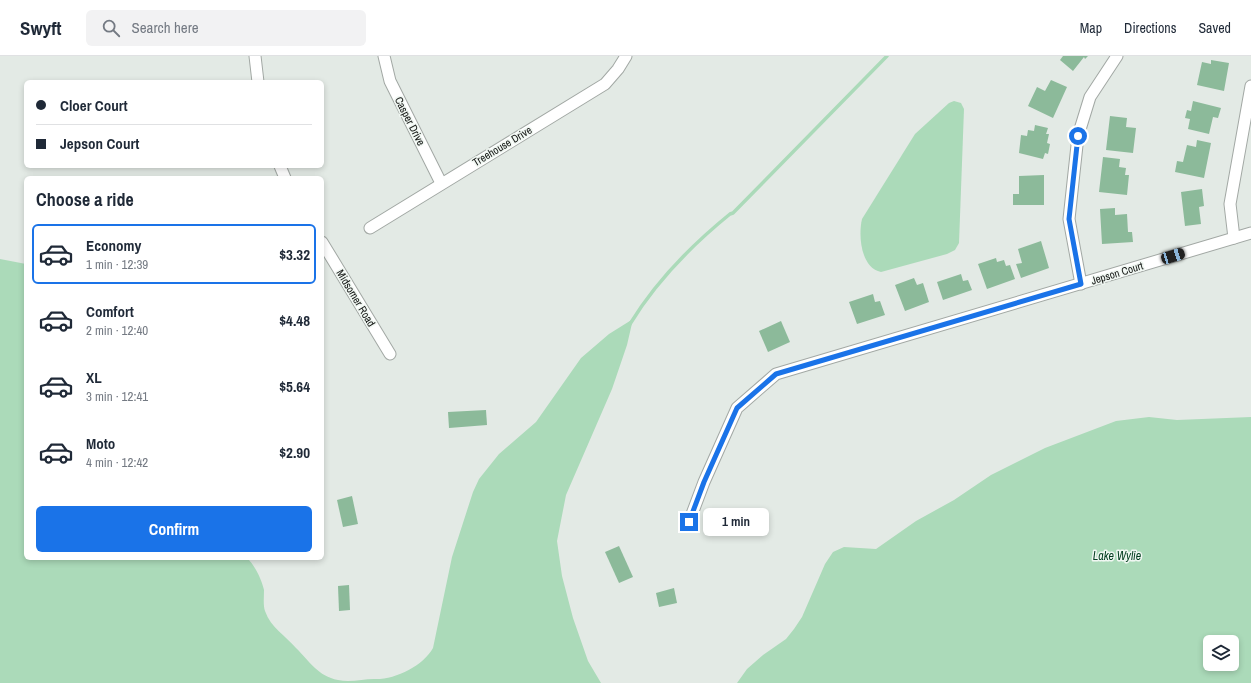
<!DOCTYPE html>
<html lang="en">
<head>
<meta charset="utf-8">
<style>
  :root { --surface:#fff; --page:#f2f2f3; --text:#1f2937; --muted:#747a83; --line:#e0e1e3; --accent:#1a73e8 }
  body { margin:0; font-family:"Archivo Narrow",sans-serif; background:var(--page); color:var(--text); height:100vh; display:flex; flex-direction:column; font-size:15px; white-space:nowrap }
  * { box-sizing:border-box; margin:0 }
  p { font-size:13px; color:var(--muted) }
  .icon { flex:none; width:22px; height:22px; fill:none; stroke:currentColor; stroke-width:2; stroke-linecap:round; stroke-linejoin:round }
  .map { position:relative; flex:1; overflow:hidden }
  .details { position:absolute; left:24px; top:120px; width:300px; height:384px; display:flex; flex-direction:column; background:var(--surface); border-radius:6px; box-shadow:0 2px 6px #0003 }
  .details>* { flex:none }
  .guide { position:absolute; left:24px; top:24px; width:300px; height:88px; border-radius:6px; box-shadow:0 2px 6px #0003; display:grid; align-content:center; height:88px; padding:0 12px; background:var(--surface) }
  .tools { position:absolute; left:1203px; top:579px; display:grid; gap:8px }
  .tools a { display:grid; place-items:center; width:36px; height:36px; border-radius:6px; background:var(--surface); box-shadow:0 2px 6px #0003; font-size:20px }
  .end { position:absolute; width:18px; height:18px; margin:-9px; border:5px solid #1a73e8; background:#fff; box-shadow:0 0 0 2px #fff }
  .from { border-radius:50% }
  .bubble { position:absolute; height:28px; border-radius:6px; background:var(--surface); box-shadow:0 2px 6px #0003; font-size:13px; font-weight:800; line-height:28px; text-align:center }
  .car { position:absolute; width:12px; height:24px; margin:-12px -6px; border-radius:5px; box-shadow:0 0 3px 1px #0007; background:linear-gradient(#222 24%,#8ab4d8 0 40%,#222 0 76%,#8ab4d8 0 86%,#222 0) }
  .guide b { display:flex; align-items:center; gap:14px; height:38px; font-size:15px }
  .guide b+b { border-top:1px solid var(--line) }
  .guide i { width:10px; height:10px; background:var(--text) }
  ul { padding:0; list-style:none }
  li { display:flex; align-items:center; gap:12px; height:60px; margin:0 8px 6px; padding:0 4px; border:2px solid transparent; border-radius:6px }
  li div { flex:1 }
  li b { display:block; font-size:15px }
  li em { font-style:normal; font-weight:800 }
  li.current { border-color:var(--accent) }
  li>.icon { width:36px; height:36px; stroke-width:1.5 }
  h2 { padding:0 12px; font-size:18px; line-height:48px }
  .action { display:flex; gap:8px; margin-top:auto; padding:8px 12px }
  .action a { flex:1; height:46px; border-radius:6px; background:var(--accent); color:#fff; font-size:16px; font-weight:800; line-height:46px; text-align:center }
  header { display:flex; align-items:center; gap:24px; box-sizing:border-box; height:56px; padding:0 20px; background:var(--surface); border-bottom:1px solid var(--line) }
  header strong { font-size:19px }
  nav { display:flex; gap:22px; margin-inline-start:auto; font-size:14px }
  .search { width:280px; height:36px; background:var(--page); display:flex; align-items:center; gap:10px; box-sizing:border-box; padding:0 14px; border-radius:6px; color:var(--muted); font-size:15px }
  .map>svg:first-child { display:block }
  .water { fill:#abdab9; fill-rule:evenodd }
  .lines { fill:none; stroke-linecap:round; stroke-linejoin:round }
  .stream { stroke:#abdab9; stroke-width:3.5 }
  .building { fill:#8cba9a }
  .street-casing { stroke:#a2a8a4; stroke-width:13 }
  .street { stroke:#fff; stroke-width:11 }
  .route { stroke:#1a73e8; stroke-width:5 }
  .labels { text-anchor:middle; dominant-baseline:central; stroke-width:3; stroke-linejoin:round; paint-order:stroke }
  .street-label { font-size:11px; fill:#121412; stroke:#f0f7f2 }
  .water-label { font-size:12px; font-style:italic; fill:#023d1f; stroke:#f0f7f2 }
</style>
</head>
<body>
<header>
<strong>Swyft</strong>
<div class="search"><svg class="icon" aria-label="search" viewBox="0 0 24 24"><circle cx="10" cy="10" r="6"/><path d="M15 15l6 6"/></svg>Search here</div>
<nav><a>Map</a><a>Directions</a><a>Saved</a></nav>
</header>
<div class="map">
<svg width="1251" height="627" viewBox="0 0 1251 627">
  <rect width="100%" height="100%" fill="#e3eae5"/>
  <!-- water -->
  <g class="water">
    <path d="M954,45l7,2 3,6 -5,134 -4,7 -8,4 -66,18c-20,-4 -23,-36 -19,-53l53,-85 34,-31z"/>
    <path d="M0,203l26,5v294h221c8,7 15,23 17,32 0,7 -1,15 1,21 6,17 20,24 31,37 14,14 22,28 42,32 12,3 25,-1 36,-1 21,1 49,-13 59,-31l19,-91 21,-65 6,-13 20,-25 37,-32 45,-64 28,-24 24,-15 -6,26 -15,44 -46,106 -9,46 5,35 11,42 15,43 13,22h-601z"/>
    <path d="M1149,361l28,3 74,-3v266h-514l10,-14 16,-14 23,-16 8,-10 8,-12 23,-53 8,-12 11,-5 32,2 40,-28 38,-21 37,-25 54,-27 71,-27zM1210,586h22v22h-22z"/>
  </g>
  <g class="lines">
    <!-- stream -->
    <path class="stream" d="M630,268c25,-41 63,-80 100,-110l3,-1 154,-157"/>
  </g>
  <!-- building -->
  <g class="building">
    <path d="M1063,0h25l-3,3 -1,-2 -11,14 -13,-11z"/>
    <path d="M1211,4l18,3 -5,28 -27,-6 5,-23 9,2z"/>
    <path d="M1051,24l16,7 -14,31 -25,-12 9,-19 8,4z"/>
    <path d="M1193,45l28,7 -3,10 -5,-1 -4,17 -21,-5 2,-10 -5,-1 2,-8 4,1z"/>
    <path d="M1110,60l17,2 -1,9 10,1 -3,25 -27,-3z"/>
    <path d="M1035,69l13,3 -2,6h3l-2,9 3,1 -2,10 -3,-1 -2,6 -24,-6 2,-18 6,1 1,-6 6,1z"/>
    <path d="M1197,84l14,3 -7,35 -29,-6 2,-11 6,1 4,-17 9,2z"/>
    <path d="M1103,101l17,2 -1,8 7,1 -1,7h4l-2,20 -28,-3z"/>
    <path d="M1044,119v30h-31v-11h6v-18z"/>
    <path d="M1202,133l2,17 -5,1 2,17 -16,2 -4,-34z"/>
    <path d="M1115,152v7l12,-1 1,18h4l1,10 -31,2 -2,-35z"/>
    <path d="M1041,185l8,27 -28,10 -5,-14 6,-1 -4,-14z"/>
    <path d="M996,202l1,4 7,-2 2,6 4,-1 5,14 -28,10 -9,-25z"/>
    <path d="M961,218l2,7 5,-1 4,10 -29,10 -6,-18z"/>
    <path d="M914,222l3,7 6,-2 6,19 -24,9 -10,-26z"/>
    <path d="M873,238l2,8 5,-1 5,14 -28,9 -8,-22z"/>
    <path d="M781,265l9,21 -22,10 -9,-21z"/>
    <path d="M486,354l1,15 -38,3 -1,-16z"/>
    <path d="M352,440l6,28 -15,3 -6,-27z"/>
    <path d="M619,490l14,31 -14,6 -14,-31z"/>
    <path d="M349,529l1,25 -11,1 -1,-25z"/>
    <path d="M674,532l3,15 -18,4 -3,-14z"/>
  </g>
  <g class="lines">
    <defs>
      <g id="street">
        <path d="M255,0l3,26"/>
        <path d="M384,0l6,25 51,102"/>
        <path d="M280,110l5,12"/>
        <path d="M370,172l235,-144 13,-15 8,-13"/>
        <path d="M1234,182l-4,-34 21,-118"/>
        <path d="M322,186l68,112"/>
        <path d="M1081,228l-12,-65 9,-83 12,-39 27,-41"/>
        <path d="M689,466l15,-40 33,-74 39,-34 475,-141"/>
      </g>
    </defs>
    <!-- street casing -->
    <use href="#street" class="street-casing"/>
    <!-- street -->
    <use href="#street" class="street"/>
  </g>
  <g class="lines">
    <!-- route -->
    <path class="route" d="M689,466l15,-40 33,-74 39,-34 305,-90 -12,-65 9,-83"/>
  </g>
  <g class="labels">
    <!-- street labels -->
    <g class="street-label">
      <text transform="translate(410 65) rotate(63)">Casper Drive</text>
      <text transform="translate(502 90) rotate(-31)">Treehouse Drive</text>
      <text transform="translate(1117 217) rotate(-17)">Jepson Court</text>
      <text transform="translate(356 242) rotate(59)">Midsomer Road</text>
    </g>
    <!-- water labels -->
    <g class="water-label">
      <text x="1117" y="500">Lake Wylie</text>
    </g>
  </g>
</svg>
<div class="tools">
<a><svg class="icon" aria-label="layers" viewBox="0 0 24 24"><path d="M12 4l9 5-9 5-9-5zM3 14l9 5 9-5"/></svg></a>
</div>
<i class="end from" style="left:1078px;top:80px"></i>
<i class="end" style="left:689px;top:466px"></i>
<div class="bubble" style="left:703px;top:452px;width:66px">1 min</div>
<i class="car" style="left:1173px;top:200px;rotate:73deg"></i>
<div class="guide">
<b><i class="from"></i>Cloer Court</b>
<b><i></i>Jepson Court</b>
</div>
<section class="details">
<h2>Choose a ride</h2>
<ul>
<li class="current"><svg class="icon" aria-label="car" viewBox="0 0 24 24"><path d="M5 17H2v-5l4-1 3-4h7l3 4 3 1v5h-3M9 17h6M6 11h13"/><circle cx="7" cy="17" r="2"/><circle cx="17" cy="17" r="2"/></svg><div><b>Economy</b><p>1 min · 12:39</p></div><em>$3.32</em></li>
<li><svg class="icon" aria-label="car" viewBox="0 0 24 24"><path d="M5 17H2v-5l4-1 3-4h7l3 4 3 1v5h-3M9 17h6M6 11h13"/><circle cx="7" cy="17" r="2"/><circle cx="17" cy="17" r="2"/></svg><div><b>Comfort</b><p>2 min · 12:40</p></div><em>$4.48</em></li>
<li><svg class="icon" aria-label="car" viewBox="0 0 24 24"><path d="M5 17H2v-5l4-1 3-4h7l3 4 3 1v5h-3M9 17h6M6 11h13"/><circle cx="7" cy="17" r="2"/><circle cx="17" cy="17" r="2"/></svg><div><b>XL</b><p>3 min · 12:41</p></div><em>$5.64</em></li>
<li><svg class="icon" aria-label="car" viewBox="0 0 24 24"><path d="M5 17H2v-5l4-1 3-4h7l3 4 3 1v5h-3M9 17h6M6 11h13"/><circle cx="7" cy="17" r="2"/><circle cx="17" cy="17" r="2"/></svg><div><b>Moto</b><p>4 min · 12:42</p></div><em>$2.90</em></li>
</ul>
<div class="action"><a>Confirm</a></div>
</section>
</div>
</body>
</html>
